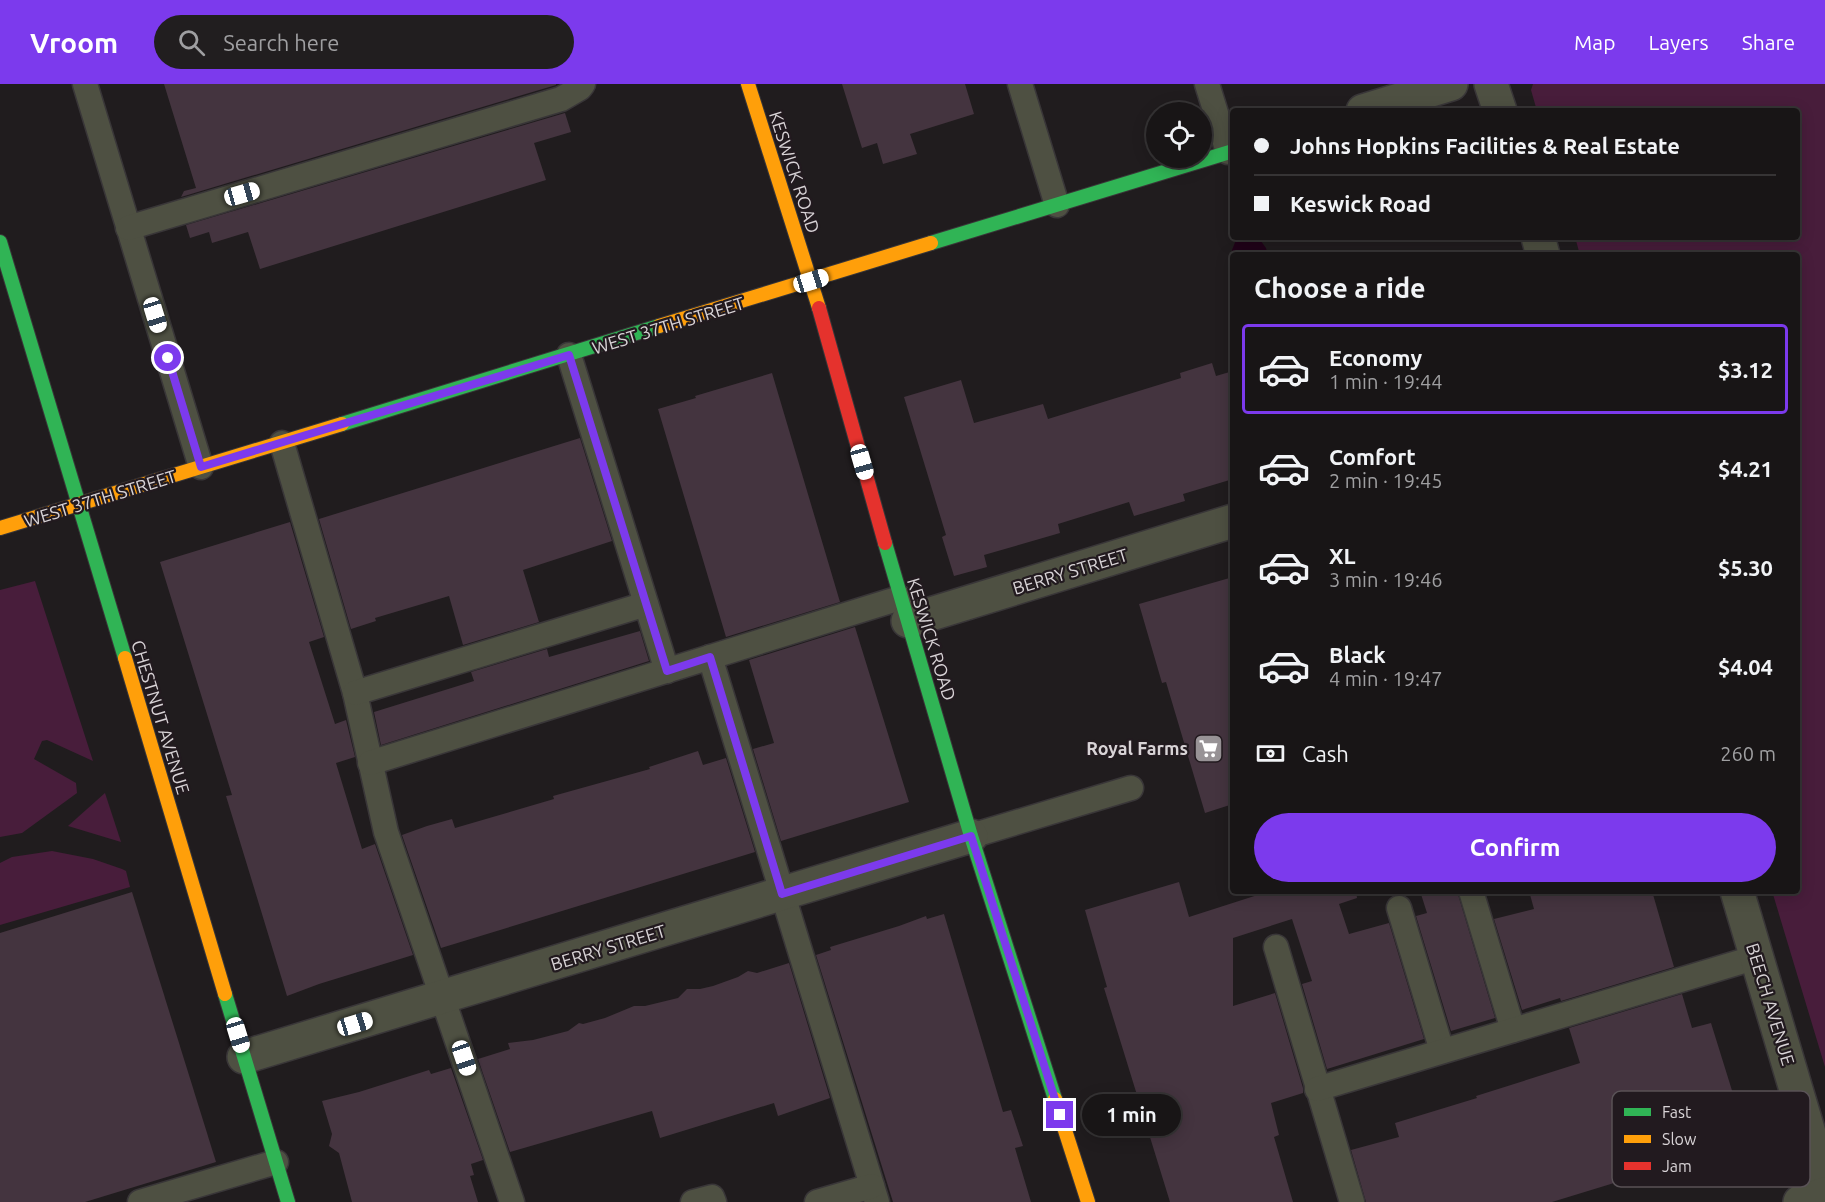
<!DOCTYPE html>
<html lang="en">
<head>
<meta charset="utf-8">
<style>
  :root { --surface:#181516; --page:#211e1f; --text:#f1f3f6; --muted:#9f9fa1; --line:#363435; --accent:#7c3aed }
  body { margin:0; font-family:Ubuntu,sans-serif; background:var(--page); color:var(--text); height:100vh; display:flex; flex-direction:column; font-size:22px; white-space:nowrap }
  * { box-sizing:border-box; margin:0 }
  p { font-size:20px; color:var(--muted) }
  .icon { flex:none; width:33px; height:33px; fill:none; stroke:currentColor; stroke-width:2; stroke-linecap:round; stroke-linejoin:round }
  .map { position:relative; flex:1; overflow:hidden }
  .details { position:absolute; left:1230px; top:168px; width:570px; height:642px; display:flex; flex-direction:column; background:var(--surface); border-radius:6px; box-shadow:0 3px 15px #0003,0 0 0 2px var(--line) }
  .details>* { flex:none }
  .guide { position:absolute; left:1230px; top:24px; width:570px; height:132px; border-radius:6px; box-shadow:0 3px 15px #0003,0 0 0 2px var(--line); display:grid; align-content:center; height:132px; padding:0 24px; background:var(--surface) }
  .fabs { position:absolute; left:1146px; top:18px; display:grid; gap:12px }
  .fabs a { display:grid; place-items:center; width:66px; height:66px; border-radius:50%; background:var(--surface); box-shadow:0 3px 15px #0003,0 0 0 2px var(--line); font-size:30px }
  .end { position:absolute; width:27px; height:27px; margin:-14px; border:8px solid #7c3aed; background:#fff; box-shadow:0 0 0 3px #fff }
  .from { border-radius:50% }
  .bubble { position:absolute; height:42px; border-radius:21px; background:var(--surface); box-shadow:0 3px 15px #0003,0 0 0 2px var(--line); font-size:20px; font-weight:700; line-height:42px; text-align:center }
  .car { position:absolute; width:18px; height:36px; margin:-18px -9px; border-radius:8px; box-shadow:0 0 4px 2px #0007; background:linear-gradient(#fff 24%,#345 0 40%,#fff 0 76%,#345 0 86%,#fff 0) }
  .guide b { display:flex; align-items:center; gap:21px; height:57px; font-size:22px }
  .guide b+b { border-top:2px solid var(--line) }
  .guide i { width:15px; height:15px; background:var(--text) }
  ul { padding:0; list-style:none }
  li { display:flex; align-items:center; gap:18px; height:90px; margin:0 12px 9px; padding:0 12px; border:3px solid transparent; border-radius:6px }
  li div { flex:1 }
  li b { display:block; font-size:22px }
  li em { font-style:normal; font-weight:700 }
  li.active { border-color:var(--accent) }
  li>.icon { width:54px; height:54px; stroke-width:1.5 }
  h2 { padding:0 24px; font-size:27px; line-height:72px }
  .pay { display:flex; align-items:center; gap:15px; height:66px; padding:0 24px; font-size:22px }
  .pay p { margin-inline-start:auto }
  .cta { display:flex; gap:12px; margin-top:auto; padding:12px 24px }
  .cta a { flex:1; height:69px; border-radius:36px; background:var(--accent); color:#fff; font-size:24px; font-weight:700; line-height:69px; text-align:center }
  header { display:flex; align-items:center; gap:36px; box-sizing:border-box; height:84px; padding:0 30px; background:var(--accent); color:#fff }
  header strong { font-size:28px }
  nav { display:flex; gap:33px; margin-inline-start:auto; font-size:21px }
  .search { width:420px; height:54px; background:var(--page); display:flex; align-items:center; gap:15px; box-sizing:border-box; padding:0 21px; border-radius:33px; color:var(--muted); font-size:22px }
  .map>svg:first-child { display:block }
  .green { fill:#481d3b }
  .water { fill:#200319 }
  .building { fill:#44343f }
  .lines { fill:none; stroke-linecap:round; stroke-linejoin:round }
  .lane-casing { stroke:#393638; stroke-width:27 }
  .street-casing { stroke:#393638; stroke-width:36 }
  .fast-casing { stroke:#393638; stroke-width:16 }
  .slow-casing { stroke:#393638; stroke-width:16 }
  .jam-casing { stroke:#393638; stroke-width:16 }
  .lane { stroke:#4e5042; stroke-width:24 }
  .street { stroke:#4e5042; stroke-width:33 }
  .fast { stroke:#30b455; stroke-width:14 }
  .slow { stroke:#ff9f0a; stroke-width:14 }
  .jam { stroke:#e5322d; stroke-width:14 }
  .route { stroke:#7c3aed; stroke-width:8 }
  .labels { text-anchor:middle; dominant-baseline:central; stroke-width:4.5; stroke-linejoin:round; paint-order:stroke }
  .street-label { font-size:18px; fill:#d8d3d6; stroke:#221a1f }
  .poi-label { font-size:18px; font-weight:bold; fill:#d8d3d6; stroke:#221a1f; text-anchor:end }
  .key { fill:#221a1f; stroke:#595256; stroke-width:1.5 }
  .key-label { font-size:16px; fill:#d8d3d6 }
</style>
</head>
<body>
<header>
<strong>Vroom</strong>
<div class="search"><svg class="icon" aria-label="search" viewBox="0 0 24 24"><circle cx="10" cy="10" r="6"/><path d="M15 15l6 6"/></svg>Search here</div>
<nav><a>Map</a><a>Layers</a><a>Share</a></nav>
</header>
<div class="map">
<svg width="1825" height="1118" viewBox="0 0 1825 1118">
  <rect width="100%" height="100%" fill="#201c1e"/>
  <!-- green -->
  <g class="green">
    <path d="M1533,0h292v983l-53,-176h25v-636h-217l-5,-18h222v-126h-260l-6,-21z"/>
    <path d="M35,497l58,180 -46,-21 -5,1 -8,18 42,24 1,10 -55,40 -22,4v-247z"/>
    <path d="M105,709l16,49 -53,-16z"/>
    <path d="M52,767l41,8 29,10 4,2 4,16 -130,38v-62l12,-6z"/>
  </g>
  <!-- water -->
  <path class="water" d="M1242,153h16l8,11 2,7h-35l-1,-5 4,-10z"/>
  <!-- building -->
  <g class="building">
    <path d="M164,0h392v1l-375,112 3,-6 12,-3z"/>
    <path d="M842,0h123l9,30 -64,20 7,20 -34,10 -6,-21 -15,5z"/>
    <path d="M565,29l6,19 -37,11 12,37 -286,89 -12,-37 -36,11 -3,-11 -19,6 -4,-13z"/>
    <path d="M1212,279l4,13 17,-5v108l-50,15 2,7 -51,15 -5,-14 -71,22 2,9 -76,22 3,12 -33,9 -12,-39 4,-2 -42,-138 57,-17 13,43 69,-19 5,15 133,-41 -1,-5z"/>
    <path d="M772,289l68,229 -114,35 -68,-228 38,-11 -1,-2z"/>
    <path d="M580,354l32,103 -89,29 16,52 -76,23 -14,-49 -74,22 1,3 -25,8 -32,-110z"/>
    <path d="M290,438l34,115 -15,5 26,82 11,-4 9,37 -19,6 26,86 13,-5 38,111 -94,29 -32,12 -61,-200 6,-1 -72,-233z"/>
    <path d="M1233,493v227l-28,9 -39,-131 -4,1 -23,-79z"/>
    <path d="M855,543l54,175 -128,39 -28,-92 21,-6 -25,-83z"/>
    <path d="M640,547l9,30 -268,84 -7,-33 100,-31 -3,-9 76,-23 2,8z"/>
    <path d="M698,667l5,14 23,-7 29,94 -314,96 -39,-113 25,-9 25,-7 3,9 99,-29 -1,-3 97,-27 -1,-2z"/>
    <path d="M1179,798l10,35 81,-26h86l1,7 -18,6 10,30 40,-11 35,116 -97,30 -25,-85 10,-3 -20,-62 -59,19v68l42,-13 28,95v5l-32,10 8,32 -5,2 19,65h-123l-66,-214 3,-1 -22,-77z"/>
    <path d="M1420,807h37l38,127 -44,13 -35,-115 11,-3z"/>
    <path d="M1529,807h123l22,76 -113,34 -1,-3 -38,12 -28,-91 40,-10z"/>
    <path d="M132,808l84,270 -131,40h-85v-269z"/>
    <path d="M944,830l59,198 8,-2 12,36 -8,2 16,54h-138l-77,-247 15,-5 -1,-3 69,-21 27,-10 1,3z"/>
    <path d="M789,879l41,135 -52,18 -4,-13 -114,35 -8,-27 -142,41 -32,-93 32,-10 -2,-6 25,-3 35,-9 11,-8 4,1 22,-6 29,-12h11l33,-8 9,-9h13l13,-3 25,-9 10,-6 9,2z"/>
    <path d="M1682,910l10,34 19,-5 37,119 -196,60h-186l-15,-52 48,-13 -4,-14 82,-25 -1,-2 104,-33 -11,-35z"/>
    <path d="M451,984l32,92 -12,4 3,11 -4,1 8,26h-126l-13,-49 -10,-7 3,-12 -10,-33 37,-9 70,-22 2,4z"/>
  </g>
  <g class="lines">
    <defs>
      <g id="lane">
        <path d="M85,0l116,383"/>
        <path d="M1020,0l37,121"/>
        <path d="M1207,0l21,68"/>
        <path d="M128,144l433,-129 19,-11 3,-4"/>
        <path d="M569,271l98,316"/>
        <path d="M282,359l73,250 31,139 126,370"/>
        <path d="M710,573l167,545"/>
        <path d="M355,609l291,-89"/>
        <path d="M370,679l530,-165"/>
        <path d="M971,752l160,-48"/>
        <path d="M1471,807l42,139"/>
        <path d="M1399,824l43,143"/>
        <path d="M1276,863l76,255"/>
        <path d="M1317,1005l440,-132"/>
        <path d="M140,1118l136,-40"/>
        <path d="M693,1118l19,-5 2,5"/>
        <path d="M817,1118l55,-16"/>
      </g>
      <g id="street">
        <path d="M1491,0l9,27"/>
        <path d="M1363,27l88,-27"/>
        <path d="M1538,153l5,18"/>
        <path d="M908,537l325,-100"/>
        <path d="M1737,807l88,296"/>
        <path d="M244,973l727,-221"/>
        <path d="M1800,1118l25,-8"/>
      </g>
      <g id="fast">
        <path d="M0,158l125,416"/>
        <path d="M931,159l302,-92"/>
        <path d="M342,340l317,-98"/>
        <path d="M885,459l86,293 84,263"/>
        <path d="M225,910l63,208"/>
      </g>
      <g id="slow">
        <path d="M748,0l71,224"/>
        <path d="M659,242l272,-83"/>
        <path d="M0,444l342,-104"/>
        <path d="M125,574l100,336"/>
        <path d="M1055,1015l33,103"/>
      </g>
      <path id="jam" d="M819,224l66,235"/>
    </defs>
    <!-- lane casing -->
    <use href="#lane" class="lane-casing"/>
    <!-- street casing -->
    <use href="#street" class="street-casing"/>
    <!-- fast casing -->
    <use href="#fast" class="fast-casing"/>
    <!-- slow casing -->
    <use href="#slow" class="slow-casing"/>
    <!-- jam casing -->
    <use href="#jam" class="jam-casing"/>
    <!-- lane -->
    <use href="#lane" class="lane"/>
    <!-- street -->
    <use href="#street" class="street"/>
    <!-- fast -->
    <use href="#fast" class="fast"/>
    <!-- slow -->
    <use href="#slow" class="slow"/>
    <!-- jam -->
    <use href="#jam" class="jam"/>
  </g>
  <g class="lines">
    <!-- route -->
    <path class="route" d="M168,274l33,109 368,-112 98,316 43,-14 72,237 189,-58 89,279"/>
  </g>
  <!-- icons -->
  <defs>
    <symbol id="supermarket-square" viewBox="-11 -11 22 22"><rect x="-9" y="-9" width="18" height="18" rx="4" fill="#989396" stroke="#221a1f"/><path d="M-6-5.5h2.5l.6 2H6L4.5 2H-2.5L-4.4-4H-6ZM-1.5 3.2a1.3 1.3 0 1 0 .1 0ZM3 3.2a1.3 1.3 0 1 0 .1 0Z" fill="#fff"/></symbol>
  </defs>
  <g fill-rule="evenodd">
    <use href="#supermarket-square" x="1192" y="648" width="33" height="33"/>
  </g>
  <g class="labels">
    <!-- street labels -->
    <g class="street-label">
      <text transform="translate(795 88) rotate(72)">KESWICK ROAD</text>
      <text transform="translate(668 241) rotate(-17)">WEST 37TH STREET</text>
      <text transform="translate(100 414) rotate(-17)">WEST 37TH STREET</text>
      <text transform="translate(1070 487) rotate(-17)">BERRY STREET</text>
      <text transform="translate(932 555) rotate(73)">KESWICK ROAD</text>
      <text transform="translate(161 633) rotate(73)">CHESTNUT AVENUE</text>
      <text transform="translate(608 863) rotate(-17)">BERRY STREET</text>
      <text transform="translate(1771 920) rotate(73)">BEECH AVENUE</text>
    </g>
    <!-- poi labels -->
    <g class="poi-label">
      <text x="1188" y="664">Royal Farms</text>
    </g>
  </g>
  <!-- legend -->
  <rect x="1612" y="1007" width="198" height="96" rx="9" class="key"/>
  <rect x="1624" y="1024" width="27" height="8" fill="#30b455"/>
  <rect x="1624" y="1051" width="27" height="8" fill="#ff9f0a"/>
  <rect x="1624" y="1078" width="27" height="8" fill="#e5322d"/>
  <g class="key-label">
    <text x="1662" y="1034">Fast</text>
    <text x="1662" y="1061">Slow</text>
    <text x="1662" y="1088">Jam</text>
  </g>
</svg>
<div class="fabs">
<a><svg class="icon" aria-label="locate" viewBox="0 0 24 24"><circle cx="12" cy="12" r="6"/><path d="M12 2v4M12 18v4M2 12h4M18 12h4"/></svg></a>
</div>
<i class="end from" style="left:168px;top:274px"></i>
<i class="end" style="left:1060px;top:1031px"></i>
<div class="bubble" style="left:1082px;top:1010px;width:99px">1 min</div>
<i class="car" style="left:242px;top:110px;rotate:74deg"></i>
<i class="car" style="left:811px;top:197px;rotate:73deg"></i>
<i class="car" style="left:155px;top:231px;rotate:163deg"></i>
<i class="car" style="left:862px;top:378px;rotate:164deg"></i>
<i class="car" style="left:355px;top:940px;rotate:73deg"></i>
<i class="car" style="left:238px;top:951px;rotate:163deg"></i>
<i class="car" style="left:464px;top:974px;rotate:161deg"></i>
<div class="guide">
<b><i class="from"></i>Johns Hopkins Facilities &amp; Real Estate</b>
<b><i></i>Keswick Road</b>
</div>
<section class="details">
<h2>Choose a ride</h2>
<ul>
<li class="active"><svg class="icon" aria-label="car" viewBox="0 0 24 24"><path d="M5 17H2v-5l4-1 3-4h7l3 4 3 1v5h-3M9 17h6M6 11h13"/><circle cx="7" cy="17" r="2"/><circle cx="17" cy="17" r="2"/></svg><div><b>Economy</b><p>1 min · 19:44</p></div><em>$3.12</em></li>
<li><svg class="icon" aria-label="car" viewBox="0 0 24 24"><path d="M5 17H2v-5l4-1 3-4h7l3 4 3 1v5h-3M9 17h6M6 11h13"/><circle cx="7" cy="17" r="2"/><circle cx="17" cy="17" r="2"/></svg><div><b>Comfort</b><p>2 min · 19:45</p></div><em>$4.21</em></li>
<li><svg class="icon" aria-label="car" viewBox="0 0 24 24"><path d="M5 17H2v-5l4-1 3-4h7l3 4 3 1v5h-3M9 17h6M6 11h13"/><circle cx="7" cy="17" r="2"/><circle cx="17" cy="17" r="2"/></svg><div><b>XL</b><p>3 min · 19:46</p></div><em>$5.30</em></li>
<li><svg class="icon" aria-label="car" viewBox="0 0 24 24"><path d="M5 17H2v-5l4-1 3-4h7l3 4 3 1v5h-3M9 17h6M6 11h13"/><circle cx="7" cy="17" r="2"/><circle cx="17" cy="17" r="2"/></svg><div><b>Black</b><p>4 min · 19:47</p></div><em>$4.04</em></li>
</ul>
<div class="pay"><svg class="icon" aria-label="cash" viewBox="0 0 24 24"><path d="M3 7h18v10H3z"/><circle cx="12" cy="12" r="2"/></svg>Cash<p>260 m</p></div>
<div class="cta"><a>Confirm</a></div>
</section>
</div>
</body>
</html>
